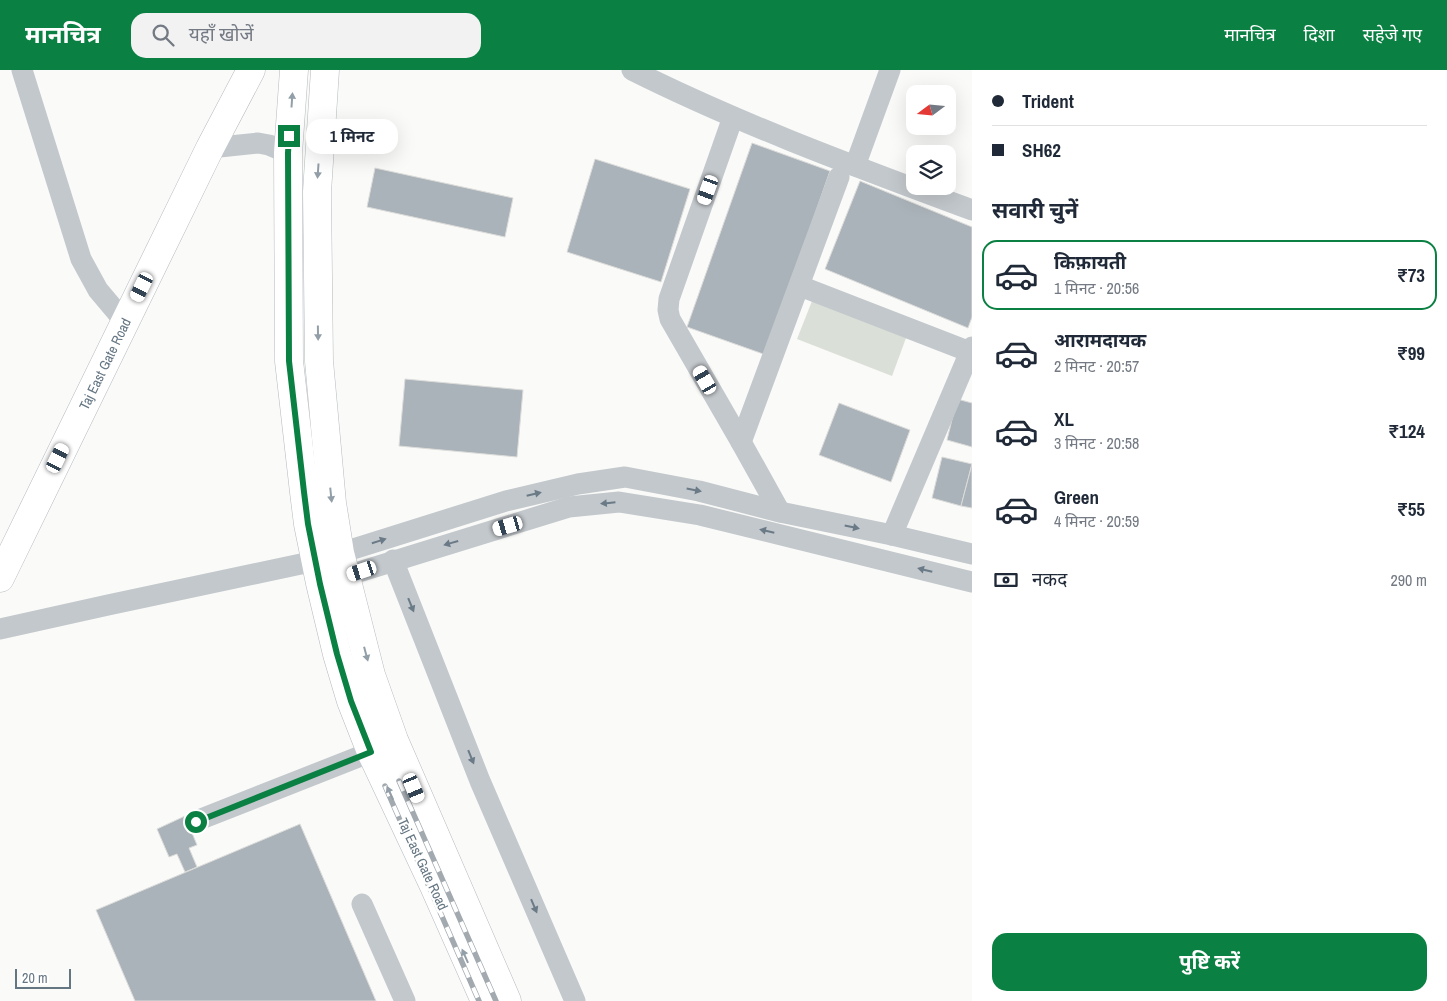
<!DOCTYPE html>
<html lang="hi">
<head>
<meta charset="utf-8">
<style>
  :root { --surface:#fff; --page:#f2f2f3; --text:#1f2937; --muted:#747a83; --line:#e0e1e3; --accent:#0b8043 }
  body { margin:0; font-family:"Archivo Narrow","Noto Sans Devanagari",sans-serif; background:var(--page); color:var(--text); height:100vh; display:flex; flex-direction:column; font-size:19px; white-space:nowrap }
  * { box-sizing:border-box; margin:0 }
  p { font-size:16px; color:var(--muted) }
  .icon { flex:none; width:28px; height:28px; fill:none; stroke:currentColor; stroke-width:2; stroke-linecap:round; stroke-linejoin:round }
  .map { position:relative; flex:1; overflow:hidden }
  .panel { display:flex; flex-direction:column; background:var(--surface); width:475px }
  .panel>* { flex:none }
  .top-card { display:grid; align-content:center; height:110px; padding:0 20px; background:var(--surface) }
  .needle { width:32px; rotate:254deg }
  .controls { position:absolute; left:906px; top:15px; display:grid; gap:10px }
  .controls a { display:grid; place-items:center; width:50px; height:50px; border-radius:10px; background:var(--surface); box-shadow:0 5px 20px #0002; font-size:25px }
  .scale { position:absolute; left:15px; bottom:12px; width:56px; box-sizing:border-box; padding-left:5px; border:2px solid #657683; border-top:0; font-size:14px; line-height:18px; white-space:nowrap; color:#657683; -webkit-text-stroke:4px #fff; paint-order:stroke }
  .end { position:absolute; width:22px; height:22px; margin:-11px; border:6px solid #0b8043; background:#fff; box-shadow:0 0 0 2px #fff }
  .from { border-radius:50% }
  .bubble { position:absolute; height:35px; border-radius:15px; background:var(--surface); box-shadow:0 5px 20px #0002; font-size:16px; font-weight:700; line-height:35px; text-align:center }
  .car { position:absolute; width:15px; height:30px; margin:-15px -8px; border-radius:6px; box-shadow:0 0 4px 1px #0007; background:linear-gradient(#fff 24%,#345 0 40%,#fff 0 76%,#345 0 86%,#fff 0) }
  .top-card b { display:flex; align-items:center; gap:18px; height:48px; font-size:19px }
  .top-card b+b { border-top:1px solid var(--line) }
  .top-card i { width:12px; height:12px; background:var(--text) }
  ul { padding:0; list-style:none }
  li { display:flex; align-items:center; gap:15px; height:70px; margin:0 10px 8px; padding:0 10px; border:2px solid transparent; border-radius:15px }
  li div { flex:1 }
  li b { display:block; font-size:19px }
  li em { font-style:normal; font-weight:700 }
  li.on { border-color:var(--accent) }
  li>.icon { width:45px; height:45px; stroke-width:1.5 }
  h2 { padding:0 20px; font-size:22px; line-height:60px }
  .pay { display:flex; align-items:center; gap:12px; height:55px; padding:0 20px; font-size:19px }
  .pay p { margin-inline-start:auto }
  .primary-button { display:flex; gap:10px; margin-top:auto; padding:10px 20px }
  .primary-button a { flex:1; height:58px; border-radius:15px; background:var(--accent); color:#fff; font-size:20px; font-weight:700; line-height:58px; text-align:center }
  header { display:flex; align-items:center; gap:30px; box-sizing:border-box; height:70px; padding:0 25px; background:var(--accent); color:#fff }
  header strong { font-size:24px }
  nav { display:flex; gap:28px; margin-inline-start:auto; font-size:18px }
  .search { width:350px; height:45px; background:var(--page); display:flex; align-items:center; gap:12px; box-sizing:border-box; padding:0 18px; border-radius:15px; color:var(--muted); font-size:19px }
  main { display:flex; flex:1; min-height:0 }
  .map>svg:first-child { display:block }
  .green { fill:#dadfd7 }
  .building { fill:#aab3b9; stroke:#dcdcda }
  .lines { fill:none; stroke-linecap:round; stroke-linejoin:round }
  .major-casing { stroke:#b5babe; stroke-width:29 }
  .minor { stroke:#c3c8cc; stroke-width:21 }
  .major { stroke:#fff; stroke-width:28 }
  .rail-casing { stroke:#a2aab0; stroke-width:5.5 }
  .rail { stroke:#fff; stroke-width:4; stroke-dasharray:11; stroke-linecap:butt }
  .oneway { fill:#939fa8 }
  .oneway2 { fill:#6a7a87 }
  .route { stroke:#0b8043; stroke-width:6 }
  .labels { text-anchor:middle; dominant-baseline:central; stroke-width:5; stroke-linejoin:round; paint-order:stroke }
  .street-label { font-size:14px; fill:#657683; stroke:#fff }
</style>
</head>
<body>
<header>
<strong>मानचित्र</strong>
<div class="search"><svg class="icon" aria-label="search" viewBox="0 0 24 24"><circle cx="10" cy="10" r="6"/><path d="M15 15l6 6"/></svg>यहाँ खोजें</div>
<nav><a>मानचित्र</a><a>दिशा</a><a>सहेजे गए</a></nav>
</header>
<main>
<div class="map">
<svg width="972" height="931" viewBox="0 0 972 931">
  <rect width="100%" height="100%" fill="#fafaf8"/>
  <!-- green -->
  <path class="green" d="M812,231l94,37 -14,38 -95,-37z"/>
  <!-- building -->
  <g class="building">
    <path d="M752,73l78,28 -64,184 -79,-28z"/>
    <path d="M595,89l95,30 -29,93 -94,-30z"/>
    <path d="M375,98l138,30 -8,39 -138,-30z"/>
    <path d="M860,111l112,46v90l-4,11 -143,-59z"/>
    <path d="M405,309l118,11 -6,67 -118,-11z"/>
    <path d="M957,329l15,4v44l-25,-7z"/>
    <path d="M839,333l71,27 -19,52 -72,-27z"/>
    <path d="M942,387l30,7 -11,42 -29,-8z"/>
    <path d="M972,394v44l-11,-2z"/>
    <path d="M185,746l12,29 -8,3 8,19 -12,5 -8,-18 -8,3 -12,-28z"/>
    <path d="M300,754l76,177h-241l-39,-91z"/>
  </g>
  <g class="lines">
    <defs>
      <g id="major">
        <path d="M294,0l-6,83 1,208 15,131 4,32 12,59 17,71 14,47 20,51 63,134 51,115"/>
        <path d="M325,0l-8,122 2,169 13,142 8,50 31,122 23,65 113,261"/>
        <path d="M0,508l210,-430 41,-78"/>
      </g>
    </defs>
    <!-- major casing -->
    <use href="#major" class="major-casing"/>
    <!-- minor -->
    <g class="minor">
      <path d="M22,0l59,189 17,31 27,32"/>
      <path d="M632,0c110,55 225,97 340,140"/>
      <path d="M733,47l-64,182 -1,11 2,9 71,123 39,70"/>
      <path d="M210,78l48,-5 11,2 19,8"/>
      <path d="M855,96l35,-96"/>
      <path d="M800,216l170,66"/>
      <path d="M741,372l98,-265"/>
      <path d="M892,465l80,-188"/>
      <path d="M393,490l87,221 95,220"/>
      <path d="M333,510l236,-73 50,-5 81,13 272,67"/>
      <path d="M0,559l108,-24 207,-44 191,-60 72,-17 47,-7 74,14 81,21 112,23 80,19"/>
      <path d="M196,751l175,-69"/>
      <path d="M362,834l43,97"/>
    </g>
    <!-- major -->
    <use href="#major" class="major"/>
    <defs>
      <g id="rail">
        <path d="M399,711l97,220"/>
        <path d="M385,716l94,215"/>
      </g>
    </defs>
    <!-- rail casing -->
    <use href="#rail" class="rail-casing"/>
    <!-- rail -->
    <use href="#rail" class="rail"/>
  </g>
  <!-- one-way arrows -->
  <defs><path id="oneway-solid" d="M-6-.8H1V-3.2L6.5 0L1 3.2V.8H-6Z" transform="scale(1.25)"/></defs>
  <g class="oneway">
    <use href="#oneway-solid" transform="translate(292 30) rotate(-86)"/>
    <use href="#oneway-solid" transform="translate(318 101) rotate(94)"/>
    <use href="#oneway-solid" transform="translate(318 263) rotate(89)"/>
    <use href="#oneway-solid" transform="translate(331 425) rotate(84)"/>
    <use href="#oneway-solid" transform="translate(366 584) rotate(75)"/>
    <use href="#oneway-solid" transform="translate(390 723) rotate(-115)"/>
    <use href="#oneway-solid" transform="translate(465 886) rotate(-114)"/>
  </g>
  <g class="oneway2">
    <use href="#oneway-solid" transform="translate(694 420) rotate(11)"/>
    <use href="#oneway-solid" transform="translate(534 424) rotate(-13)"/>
    <use href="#oneway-solid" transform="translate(608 433) rotate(174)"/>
    <use href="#oneway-solid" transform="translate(852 457) rotate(12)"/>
    <use href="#oneway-solid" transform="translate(767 461) rotate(-167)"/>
    <use href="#oneway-solid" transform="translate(379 471) rotate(-18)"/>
    <use href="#oneway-solid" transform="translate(451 473) rotate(164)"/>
    <use href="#oneway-solid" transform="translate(925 500) rotate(-166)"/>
    <use href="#oneway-solid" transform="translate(411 535) rotate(68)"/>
    <use href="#oneway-solid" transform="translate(471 687) rotate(68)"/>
    <use href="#oneway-solid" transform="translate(534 836) rotate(67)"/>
  </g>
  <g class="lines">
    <!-- route -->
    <path class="route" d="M196,752l175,-70 -20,-51 -14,-47 -17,-70 -12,-60 -4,-32 -15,-131 -1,-208 1,-17"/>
  </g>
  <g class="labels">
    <!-- street labels -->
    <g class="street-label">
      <text transform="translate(105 294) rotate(-64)">Taj East Gate Road</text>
      <text transform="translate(423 794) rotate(65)">Taj East Gate Road</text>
    </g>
  </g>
</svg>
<div class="controls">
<a><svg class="needle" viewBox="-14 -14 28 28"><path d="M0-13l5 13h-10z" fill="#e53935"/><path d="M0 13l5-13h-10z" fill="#747a83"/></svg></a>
<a><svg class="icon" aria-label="layers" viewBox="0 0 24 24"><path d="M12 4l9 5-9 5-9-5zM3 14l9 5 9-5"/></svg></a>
</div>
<div class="scale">20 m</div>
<i class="end from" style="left:196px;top:752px"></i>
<i class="end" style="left:289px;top:66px"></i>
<div class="bubble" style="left:306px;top:49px;width:92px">1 मिनट</div>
<i class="car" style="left:708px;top:120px;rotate:200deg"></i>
<i class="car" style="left:142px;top:217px;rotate:206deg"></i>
<i class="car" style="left:705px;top:310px;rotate:330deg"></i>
<i class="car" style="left:58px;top:388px;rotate:26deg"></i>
<i class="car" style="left:508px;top:456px;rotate:254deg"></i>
<i class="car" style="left:362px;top:501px;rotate:252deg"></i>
<i class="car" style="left:414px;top:718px;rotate:157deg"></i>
</div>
<section class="panel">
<div class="top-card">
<b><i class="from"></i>Trident</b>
<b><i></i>SH62</b>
</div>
<h2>सवारी चुनें</h2>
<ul>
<li class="on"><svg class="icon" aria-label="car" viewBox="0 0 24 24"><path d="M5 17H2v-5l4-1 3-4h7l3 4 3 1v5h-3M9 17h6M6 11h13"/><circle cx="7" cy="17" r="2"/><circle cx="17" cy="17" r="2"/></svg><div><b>किफ़ायती</b><p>1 मिनट · 20:56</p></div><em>₹73</em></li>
<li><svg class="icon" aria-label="car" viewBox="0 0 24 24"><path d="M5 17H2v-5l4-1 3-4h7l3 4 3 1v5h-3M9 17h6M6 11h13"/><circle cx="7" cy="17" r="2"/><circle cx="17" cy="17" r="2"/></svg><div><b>आरामदायक</b><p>2 मिनट · 20:57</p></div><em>₹99</em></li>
<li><svg class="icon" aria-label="car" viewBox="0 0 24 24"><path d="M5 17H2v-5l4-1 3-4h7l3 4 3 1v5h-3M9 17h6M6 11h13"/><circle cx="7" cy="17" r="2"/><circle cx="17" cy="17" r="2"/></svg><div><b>XL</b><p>3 मिनट · 20:58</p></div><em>₹124</em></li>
<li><svg class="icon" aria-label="car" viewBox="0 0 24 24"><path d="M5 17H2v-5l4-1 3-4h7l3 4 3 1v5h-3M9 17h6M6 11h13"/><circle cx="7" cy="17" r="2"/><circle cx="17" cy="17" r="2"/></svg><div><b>Green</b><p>4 मिनट · 20:59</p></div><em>₹55</em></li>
</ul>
<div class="pay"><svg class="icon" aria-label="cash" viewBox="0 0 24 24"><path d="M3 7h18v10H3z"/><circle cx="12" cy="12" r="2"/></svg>नकद<p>290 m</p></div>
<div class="primary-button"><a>पुष्टि करें</a></div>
</section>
</main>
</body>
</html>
